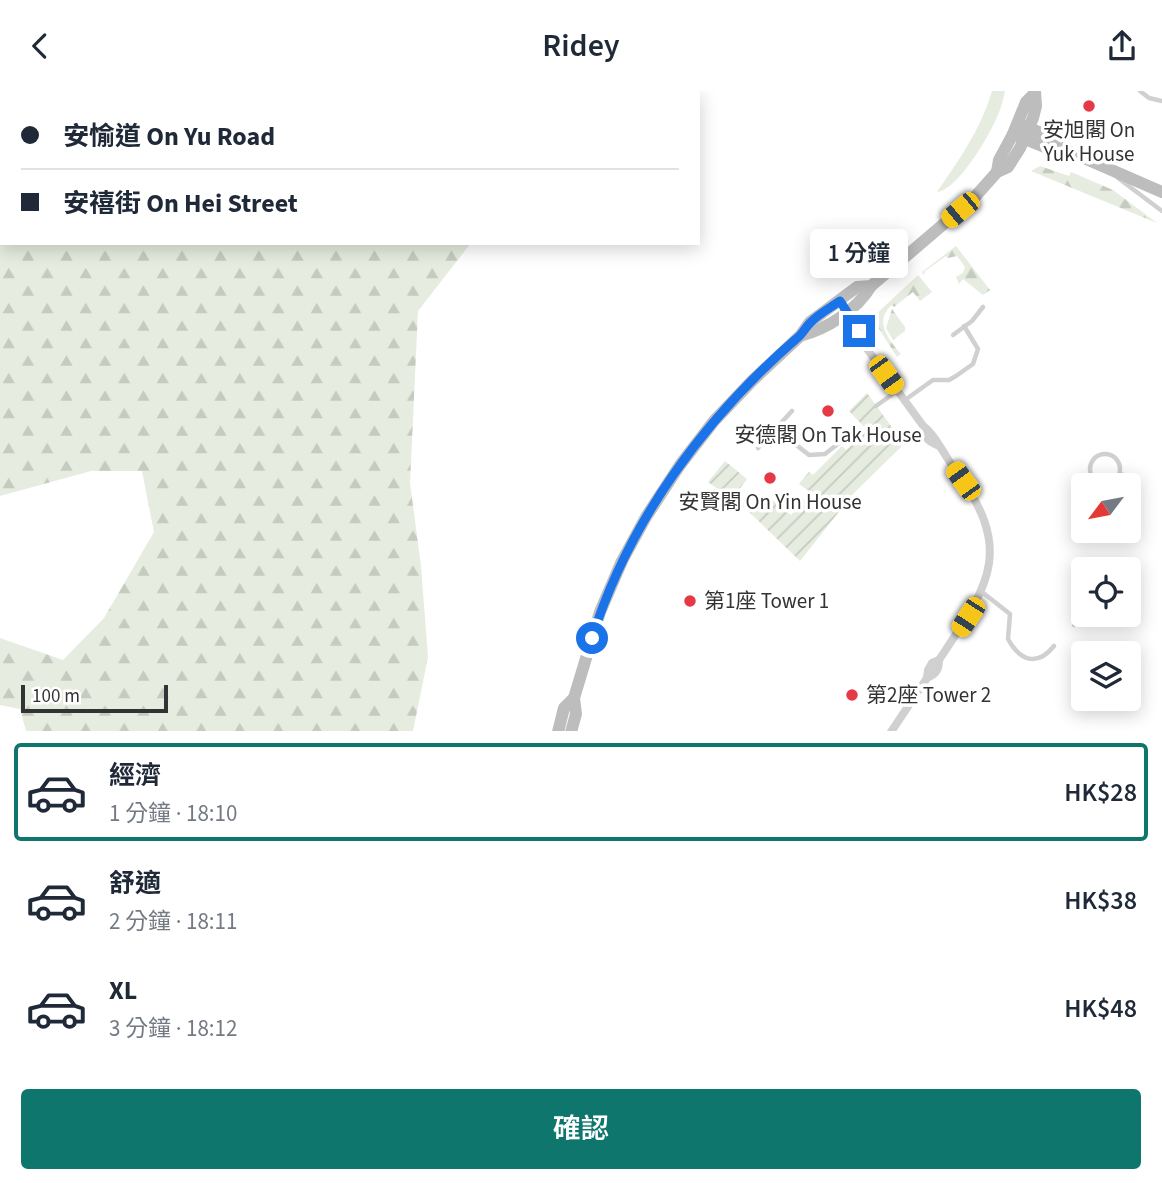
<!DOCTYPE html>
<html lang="zh-TW">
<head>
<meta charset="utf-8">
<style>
  :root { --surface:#fff; --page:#f2f2f3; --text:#1f2937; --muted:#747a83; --line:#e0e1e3; --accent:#0f766e }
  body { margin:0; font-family:"Source Sans 3","Noto Sans TC",sans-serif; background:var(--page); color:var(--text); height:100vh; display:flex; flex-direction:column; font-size:26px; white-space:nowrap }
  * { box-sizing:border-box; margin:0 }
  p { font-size:23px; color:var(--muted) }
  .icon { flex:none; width:38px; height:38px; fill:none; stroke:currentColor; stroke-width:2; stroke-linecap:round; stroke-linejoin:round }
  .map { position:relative; height:640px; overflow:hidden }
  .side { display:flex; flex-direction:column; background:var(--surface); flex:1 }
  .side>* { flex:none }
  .top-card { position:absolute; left:0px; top:0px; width:700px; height:154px; box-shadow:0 4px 18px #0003; display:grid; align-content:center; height:154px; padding:0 21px; background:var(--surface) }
  .needle { width:46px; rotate:238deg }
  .tools { position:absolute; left:1071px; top:382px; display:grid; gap:14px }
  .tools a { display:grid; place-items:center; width:70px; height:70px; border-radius:7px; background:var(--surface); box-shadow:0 4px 18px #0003; font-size:35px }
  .scale { position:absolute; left:21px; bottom:18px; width:147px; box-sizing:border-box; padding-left:7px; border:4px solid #333; border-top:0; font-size:19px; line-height:24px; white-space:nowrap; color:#333; -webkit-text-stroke:5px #fff; paint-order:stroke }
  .end { position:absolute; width:32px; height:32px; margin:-16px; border:9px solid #1a73e8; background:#fff; box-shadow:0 0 0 4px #fff }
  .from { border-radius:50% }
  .bubble { position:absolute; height:49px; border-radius:7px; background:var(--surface); box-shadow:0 4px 18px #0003; font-size:23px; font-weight:600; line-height:49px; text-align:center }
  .car { position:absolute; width:21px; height:42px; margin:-21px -10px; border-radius:9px; box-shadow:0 0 5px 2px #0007; background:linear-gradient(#f5c518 24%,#345 0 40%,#f5c518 0 76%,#345 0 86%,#f5c518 0) }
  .top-card b { display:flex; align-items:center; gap:24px; height:66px; font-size:26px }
  .top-card b+b { border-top:2px solid var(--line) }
  .top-card i { width:18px; height:18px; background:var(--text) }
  ul { padding:12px 0 0; list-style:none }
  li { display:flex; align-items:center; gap:21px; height:98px; margin:0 14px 10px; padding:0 7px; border:4px solid transparent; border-radius:7px }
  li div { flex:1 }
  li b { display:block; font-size:26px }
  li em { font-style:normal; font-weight:600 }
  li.on { border-color:var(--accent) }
  li>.icon { width:63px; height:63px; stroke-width:1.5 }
  .cta { display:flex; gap:14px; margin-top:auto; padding:14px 21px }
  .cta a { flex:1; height:80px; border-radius:7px; background:var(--accent); color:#fff; font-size:28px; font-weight:600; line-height:80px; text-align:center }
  header { display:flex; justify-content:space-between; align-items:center; height:91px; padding:0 21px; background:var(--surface); font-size:32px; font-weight:600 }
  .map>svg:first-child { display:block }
  .grass { fill:#e6ecdf }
  .forest { fill:url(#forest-firs) }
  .garden { fill:url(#garden-furrows) }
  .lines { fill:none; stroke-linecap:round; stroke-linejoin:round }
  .lane { stroke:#d0d0d0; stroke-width:4.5 }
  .street { stroke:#d0d0d0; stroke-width:8 }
  .secondary { stroke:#bdbdbd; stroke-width:12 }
  .route { stroke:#1a73e8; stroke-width:9 }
  .poi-dot { fill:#e63946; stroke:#fff; stroke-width:2.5 }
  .labels { text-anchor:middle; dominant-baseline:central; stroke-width:7; stroke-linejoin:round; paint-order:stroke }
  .poi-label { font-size:21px; fill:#333; stroke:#fff }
</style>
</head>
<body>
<header><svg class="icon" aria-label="back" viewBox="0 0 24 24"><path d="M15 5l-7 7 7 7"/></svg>Ridey<svg class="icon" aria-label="share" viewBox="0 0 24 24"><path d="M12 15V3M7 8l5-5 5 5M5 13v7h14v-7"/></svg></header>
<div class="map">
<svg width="1162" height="641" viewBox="0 0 1162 641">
  <defs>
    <pattern id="forest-firs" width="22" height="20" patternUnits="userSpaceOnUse" patternTransform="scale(1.75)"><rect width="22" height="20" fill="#e6ecdf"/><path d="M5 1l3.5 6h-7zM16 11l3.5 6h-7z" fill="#c6cbc0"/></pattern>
    <pattern id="garden-furrows" width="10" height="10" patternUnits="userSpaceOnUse" patternTransform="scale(1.75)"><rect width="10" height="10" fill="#e6ecdf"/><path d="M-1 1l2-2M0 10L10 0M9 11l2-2" fill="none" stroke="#c6cbc0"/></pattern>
  </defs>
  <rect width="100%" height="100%" fill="#fff"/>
  <!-- grass -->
  <path class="grass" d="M992,0h13c-2,9 -4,18 -8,26 -8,19 -39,73 -60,75 22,-32 44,-63 55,-101z"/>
  <!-- forest -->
  <g class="forest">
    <path d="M0,0h588l-586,2v150h469l-53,68 -8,172 11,83 7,91 -15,74h-387l-6,-22 -20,-4v-67l63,22 41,-42 50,-86 -12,-61h-51l-91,25z"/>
    <path d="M1040,75l29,10 2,-4 42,18 44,33 -126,-52z"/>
    <path d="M956,155l34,44 -7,5 -20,-16 -4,5 -3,-7 7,-4 2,-6 -8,-11 -9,2 -2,-2 -21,15 -1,4 -2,-3z"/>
    <path d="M918,184l14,17 -12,9 -7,-9 -19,15 -2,-2c-18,15 -5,33 9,49l-4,3 -25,-39z"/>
    <path d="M892,218l13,18v4l-12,9 -7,-12z"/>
  </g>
  <!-- garden -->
  <path class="garden" d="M867,302l37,51 -51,50 -53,67 -54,-52 -38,-27 17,-21 22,18 -11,15 20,16 3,2 11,-14 21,17 19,-23 -11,-8 10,-12 4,3 29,-29 4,4 21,-20 -18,-19z"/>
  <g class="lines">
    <!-- lane -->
    <g class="lane">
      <path d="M1140,0l9,7 13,3"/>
      <path d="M1118,87l44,33"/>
      <path d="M953,244l19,-14 11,-14"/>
      <path d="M905,309l28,-20h16l7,-4 17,-12 5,-15 -14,-23"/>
      <path d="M876,315l21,-15"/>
      <path d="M776,338l33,26 16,-1 14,-11"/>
      <path d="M758,357l34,-37"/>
      <circle cx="1105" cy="378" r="15"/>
      <path d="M1120,382l11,8"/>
      <path d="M982,501l28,22 -2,25c12,22 29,28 46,7"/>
      <path d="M1074,534l11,-11"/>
    </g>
    <!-- street -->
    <g class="street">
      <path d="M847,220l12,20 3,11"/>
      <path d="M838,226l13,19 11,6 62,85c9,5 23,32 31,43 61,81 33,116 -16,190 0,10 -3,14 -12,18"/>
      <path d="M924,336c0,10 3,14 13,18"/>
      <path d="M891,641l36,-54 1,-8 4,-7 7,-3"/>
    </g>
    <!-- secondary -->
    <g class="secondary">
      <path d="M1022,34l29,12 10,11"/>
      <path d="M1013,43l34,14h14l101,44"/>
      <path d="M997,81l2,-12 14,-26 13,-32 8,-8"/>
      <path d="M800,245c27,-7 57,-26 71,-50l102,-87 24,-27 11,-5 12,-19 13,-30 3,-12 -1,-15"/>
      <path d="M558,641l6,-24 10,-10"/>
      <path d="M571,641l5,-18 -2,-16 26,-86 22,-51 24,-44 34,-52 34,-44 38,-40 48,-45 10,-14 47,-35 14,-1"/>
    </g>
  </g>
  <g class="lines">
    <!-- route -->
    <path class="route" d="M592,547c37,-117 112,-219 204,-299 6,-4 9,-11 14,-16 8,-9 20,-15 30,-22l19,30"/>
  </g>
  <!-- markers -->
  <g class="poi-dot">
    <circle cx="1089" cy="15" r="7"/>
    <circle cx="828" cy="320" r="7"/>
    <circle cx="770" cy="387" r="7"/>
    <circle cx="690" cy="510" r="7"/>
    <circle cx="852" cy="604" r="7"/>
  </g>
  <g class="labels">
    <!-- poi labels -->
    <g class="poi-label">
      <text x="1089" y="39">安旭閣 On<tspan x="1089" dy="24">Yuk House</tspan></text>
      <text x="828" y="344">安德閣 On Tak House</text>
      <text x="770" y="411">安賢閣 On Yin House</text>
      <text x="704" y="510" text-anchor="start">第1座 Tower 1</text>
      <text x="866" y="604" text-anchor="start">第2座 Tower 2</text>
    </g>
  </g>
</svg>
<div class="tools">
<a><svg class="needle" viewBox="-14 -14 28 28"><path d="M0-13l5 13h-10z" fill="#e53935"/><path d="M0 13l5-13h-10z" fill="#747a83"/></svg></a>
<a><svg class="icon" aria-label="locate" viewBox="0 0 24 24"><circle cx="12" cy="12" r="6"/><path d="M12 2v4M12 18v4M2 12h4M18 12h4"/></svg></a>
<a><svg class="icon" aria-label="layers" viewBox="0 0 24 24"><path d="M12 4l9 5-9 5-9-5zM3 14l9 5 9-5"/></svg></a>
</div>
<div class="scale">100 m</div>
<i class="end from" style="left:592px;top:547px"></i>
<i class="end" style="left:859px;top:240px"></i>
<div class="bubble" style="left:810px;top:138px;width:98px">1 分鐘</div>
<i class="car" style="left:960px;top:119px;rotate:230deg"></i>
<i class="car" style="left:886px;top:284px;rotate:144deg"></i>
<i class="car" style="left:963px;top:390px;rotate:324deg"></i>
<i class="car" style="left:968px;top:526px;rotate:213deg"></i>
<div class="top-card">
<b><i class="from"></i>安愉道 On Yu Road</b>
<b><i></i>安禧街 On Hei Street</b>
</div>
</div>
<section class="side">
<ul>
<li class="on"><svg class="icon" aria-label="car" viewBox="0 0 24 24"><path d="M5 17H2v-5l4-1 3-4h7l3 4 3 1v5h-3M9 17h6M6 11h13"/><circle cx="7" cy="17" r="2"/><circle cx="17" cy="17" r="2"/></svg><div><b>經濟</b><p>1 分鐘 · 18:10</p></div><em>HK$28</em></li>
<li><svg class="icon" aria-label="car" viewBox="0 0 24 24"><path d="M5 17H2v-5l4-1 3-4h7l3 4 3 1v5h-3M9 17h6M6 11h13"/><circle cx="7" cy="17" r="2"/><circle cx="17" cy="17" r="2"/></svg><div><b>舒適</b><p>2 分鐘 · 18:11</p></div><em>HK$38</em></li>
<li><svg class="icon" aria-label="car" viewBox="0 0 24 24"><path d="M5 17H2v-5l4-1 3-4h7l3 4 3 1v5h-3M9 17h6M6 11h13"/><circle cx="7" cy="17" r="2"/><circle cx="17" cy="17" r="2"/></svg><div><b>XL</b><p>3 分鐘 · 18:12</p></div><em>HK$48</em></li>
</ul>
<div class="cta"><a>確認</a></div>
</section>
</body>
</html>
